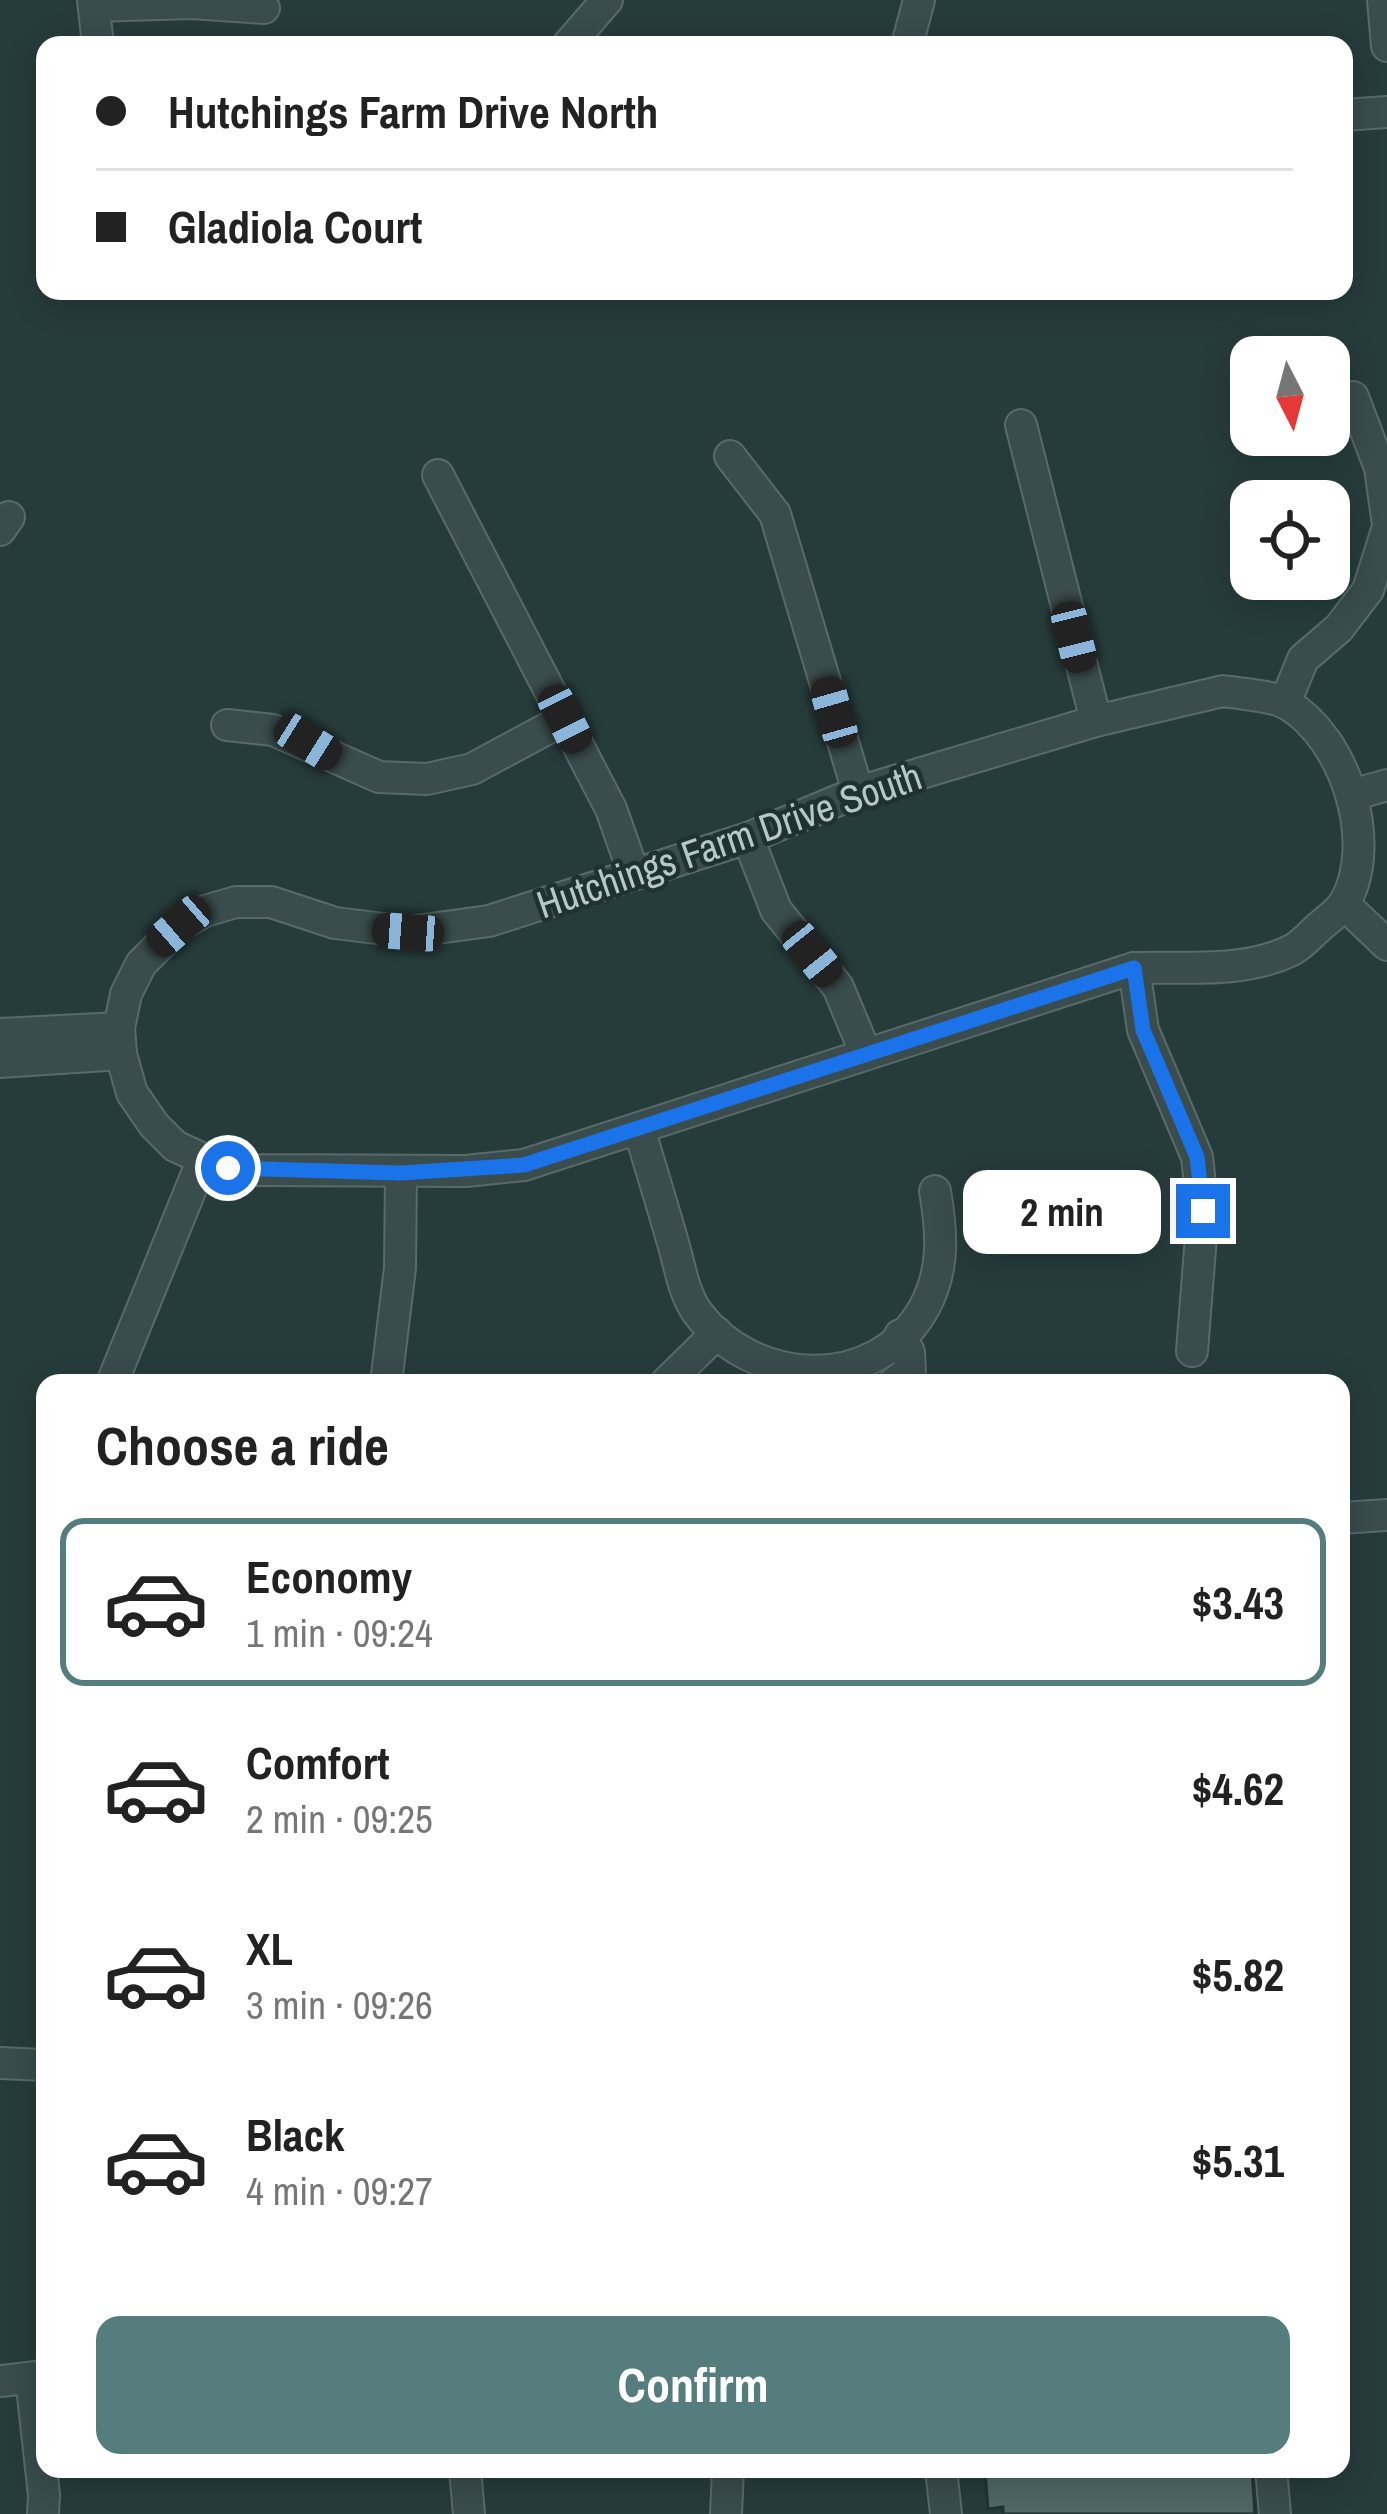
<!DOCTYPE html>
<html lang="en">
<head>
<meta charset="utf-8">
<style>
  :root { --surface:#fff; --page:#f2f2f2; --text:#222; --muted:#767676; --line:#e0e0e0; --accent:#557d7e }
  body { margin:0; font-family:"Archivo Narrow",sans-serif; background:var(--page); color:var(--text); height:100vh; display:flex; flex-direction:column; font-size:45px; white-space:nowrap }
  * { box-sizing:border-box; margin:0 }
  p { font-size:39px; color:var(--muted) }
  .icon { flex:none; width:66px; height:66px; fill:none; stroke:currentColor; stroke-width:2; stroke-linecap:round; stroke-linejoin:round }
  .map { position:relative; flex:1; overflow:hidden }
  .drawer { position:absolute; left:36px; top:1374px; width:1314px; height:1104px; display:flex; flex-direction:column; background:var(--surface); border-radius:24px; box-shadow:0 6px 30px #0003 }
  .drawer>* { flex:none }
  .hud { position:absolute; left:36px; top:36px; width:1317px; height:264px; border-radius:24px; box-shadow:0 6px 30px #0003; display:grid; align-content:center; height:264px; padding:0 60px; background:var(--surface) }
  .needle { width:78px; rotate:174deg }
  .tools { position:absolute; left:1230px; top:336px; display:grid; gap:24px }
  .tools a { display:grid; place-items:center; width:120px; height:120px; border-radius:24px; background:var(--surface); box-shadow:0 6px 30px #0003; font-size:60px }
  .end { position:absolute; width:54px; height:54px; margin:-27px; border:15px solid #1a73e8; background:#fff; box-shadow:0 0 0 6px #fff }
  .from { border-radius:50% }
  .bubble { position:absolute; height:84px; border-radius:24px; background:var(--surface); box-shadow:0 6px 30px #0003; font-size:39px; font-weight:700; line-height:84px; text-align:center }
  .car { position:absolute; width:36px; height:72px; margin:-36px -18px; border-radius:15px; box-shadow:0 0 9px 3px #0007; background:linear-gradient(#222 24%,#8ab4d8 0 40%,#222 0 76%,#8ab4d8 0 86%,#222 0) }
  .hud b { display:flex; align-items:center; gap:42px; height:114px; font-size:45px }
  .hud b+b { border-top:3px solid var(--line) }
  .hud i { width:30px; height:30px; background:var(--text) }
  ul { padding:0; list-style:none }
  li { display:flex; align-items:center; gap:36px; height:168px; margin:0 24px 18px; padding:0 36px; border:6px solid transparent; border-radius:24px }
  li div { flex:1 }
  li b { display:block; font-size:45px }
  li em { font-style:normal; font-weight:700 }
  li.on { border-color:var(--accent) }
  li>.icon { width:108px; height:108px; stroke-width:1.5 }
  h2 { padding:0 60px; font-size:54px; line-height:144px }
  .action { display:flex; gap:24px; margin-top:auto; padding:24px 60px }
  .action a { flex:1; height:138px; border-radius:24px; background:var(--accent); color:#fff; font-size:48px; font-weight:700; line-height:138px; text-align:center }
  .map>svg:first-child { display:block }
  .building { fill:#506767; stroke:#213333; stroke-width:3 }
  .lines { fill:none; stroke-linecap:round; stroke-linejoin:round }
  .minor-casing { stroke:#586a6a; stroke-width:34 }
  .minor { stroke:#3a4c4c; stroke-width:30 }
  .route { stroke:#1a73e8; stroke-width:15 }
  .labels { text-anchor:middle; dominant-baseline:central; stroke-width:9; stroke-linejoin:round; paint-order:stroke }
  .street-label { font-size:39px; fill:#b6c7c7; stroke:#1f3131 }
</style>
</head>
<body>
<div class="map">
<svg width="1387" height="2514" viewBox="0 0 1387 2514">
  <rect width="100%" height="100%" fill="#263c3b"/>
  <!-- building -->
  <path class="building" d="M1027,2469h225l3,45h-252v-7l-15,2 -3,-37z"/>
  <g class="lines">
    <defs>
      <g id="minor">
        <path d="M93,0l5,45"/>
        <path d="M1383,0l4,46"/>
        <path d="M94,6l98,-3 72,5"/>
        <path d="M568,45l39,-45"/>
        <path d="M907,45l12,-45"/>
        <path d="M1344,115l43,-3"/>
        <path d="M1353,397l27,71 7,50"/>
        <path d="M1021,425l75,296"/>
        <path d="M730,456l45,58 83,278"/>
        <path d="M438,475l173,334 23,65"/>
        <path d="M0,530l9,-13"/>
        <path d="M1223,691c19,3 48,4 64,13 58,34 92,138 58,198 -6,10 -18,18 -27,26 -9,8 -17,18 -28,23 -49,23 -104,15 -156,17l-610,197 -58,6 -212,-1 -26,-2 -25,-9 -28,-13 -21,-21 -22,-32 -11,-39 -2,-26 7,-34 15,-30 38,-38 26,-15 31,-9h35l64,21 73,9 81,-11 259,-83 110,-46 238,-71z"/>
        <path d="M1285,703l18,-44 36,-31 29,-38 19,-60"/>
        <path d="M227,725l46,5 106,47 48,2 45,-10 93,-50"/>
        <path d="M1352,795l35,-10"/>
        <path d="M748,838l28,72 62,77 28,67"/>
        <path d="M1344,904l43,41"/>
        <path d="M1134,968l9,62 54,127 6,54 -11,140"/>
        <path d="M0,1034l119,-6"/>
        <path d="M0,1062l121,-8"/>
        <path d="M639,1128c11,38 23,76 34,115 7,23 10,49 24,69 55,75 178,83 227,-4 21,-38 18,-76 11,-117"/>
        <path d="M112,1383l91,-224"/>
        <path d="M386,1383l14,-115 1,-95"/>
        <path d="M666,1383l51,-50"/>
        <path d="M894,1383l16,-12 -1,-19 -9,-17"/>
        <path d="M1341,1518l46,-3"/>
        <path d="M0,2063l45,2"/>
        <path d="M31,2378l13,117 -1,19"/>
        <path d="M0,2381l45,-5"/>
        <path d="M465,2469l4,45"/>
        <path d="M941,2469l5,45"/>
        <path d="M1271,2469l4,45"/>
        <path d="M726,2514l2,-45"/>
      </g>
    </defs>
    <!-- minor casing -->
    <use href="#minor" class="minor-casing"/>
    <!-- minor -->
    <use href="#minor" class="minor"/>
  </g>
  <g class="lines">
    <!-- route -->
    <path class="route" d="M228,1168l173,5 123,-8 610,-197 9,62 54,127 6,54"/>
  </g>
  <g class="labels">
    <!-- street labels -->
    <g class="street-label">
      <text transform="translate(729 840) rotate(-19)">Hutchings Farm Drive South</text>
    </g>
  </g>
</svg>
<div class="tools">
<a><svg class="needle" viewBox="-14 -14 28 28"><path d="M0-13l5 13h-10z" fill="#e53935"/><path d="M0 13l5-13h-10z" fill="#767676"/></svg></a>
<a><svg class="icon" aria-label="locate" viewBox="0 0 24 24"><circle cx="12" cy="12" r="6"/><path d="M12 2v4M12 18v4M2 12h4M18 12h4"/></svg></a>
</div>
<i class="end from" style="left:228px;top:1168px"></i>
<i class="end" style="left:1203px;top:1211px"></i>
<div class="bubble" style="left:963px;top:1170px;width:198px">2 min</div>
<i class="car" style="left:1074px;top:637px;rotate:166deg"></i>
<i class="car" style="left:834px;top:712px;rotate:344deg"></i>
<i class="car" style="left:565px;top:719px;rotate:153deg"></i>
<i class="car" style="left:308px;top:742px;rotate:122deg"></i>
<i class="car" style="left:179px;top:926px;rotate:229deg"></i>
<i class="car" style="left:408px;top:932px;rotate:274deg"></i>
<i class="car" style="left:812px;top:954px;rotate:141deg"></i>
<div class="hud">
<b><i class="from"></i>Hutchings Farm Drive North</b>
<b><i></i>Gladiola Court</b>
</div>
<section class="drawer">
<h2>Choose a ride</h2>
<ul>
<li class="on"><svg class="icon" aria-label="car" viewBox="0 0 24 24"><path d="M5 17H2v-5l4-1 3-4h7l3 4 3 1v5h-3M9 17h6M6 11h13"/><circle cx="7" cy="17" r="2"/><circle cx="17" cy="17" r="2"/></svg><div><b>Economy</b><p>1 min · 09:24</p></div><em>$3.43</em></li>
<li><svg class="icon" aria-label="car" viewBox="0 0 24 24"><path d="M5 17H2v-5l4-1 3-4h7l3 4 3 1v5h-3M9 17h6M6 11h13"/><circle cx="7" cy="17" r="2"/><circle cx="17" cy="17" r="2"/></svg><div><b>Comfort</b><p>2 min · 09:25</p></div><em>$4.62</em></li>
<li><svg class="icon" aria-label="car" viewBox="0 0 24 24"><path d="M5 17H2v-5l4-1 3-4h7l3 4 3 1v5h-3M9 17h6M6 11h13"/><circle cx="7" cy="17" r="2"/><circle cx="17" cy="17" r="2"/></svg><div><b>XL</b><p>3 min · 09:26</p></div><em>$5.82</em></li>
<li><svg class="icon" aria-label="car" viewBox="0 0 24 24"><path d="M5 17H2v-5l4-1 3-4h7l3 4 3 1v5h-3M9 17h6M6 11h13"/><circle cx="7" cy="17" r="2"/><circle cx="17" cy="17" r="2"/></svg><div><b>Black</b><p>4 min · 09:27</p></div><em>$5.31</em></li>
</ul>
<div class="action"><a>Confirm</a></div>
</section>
</div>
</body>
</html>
